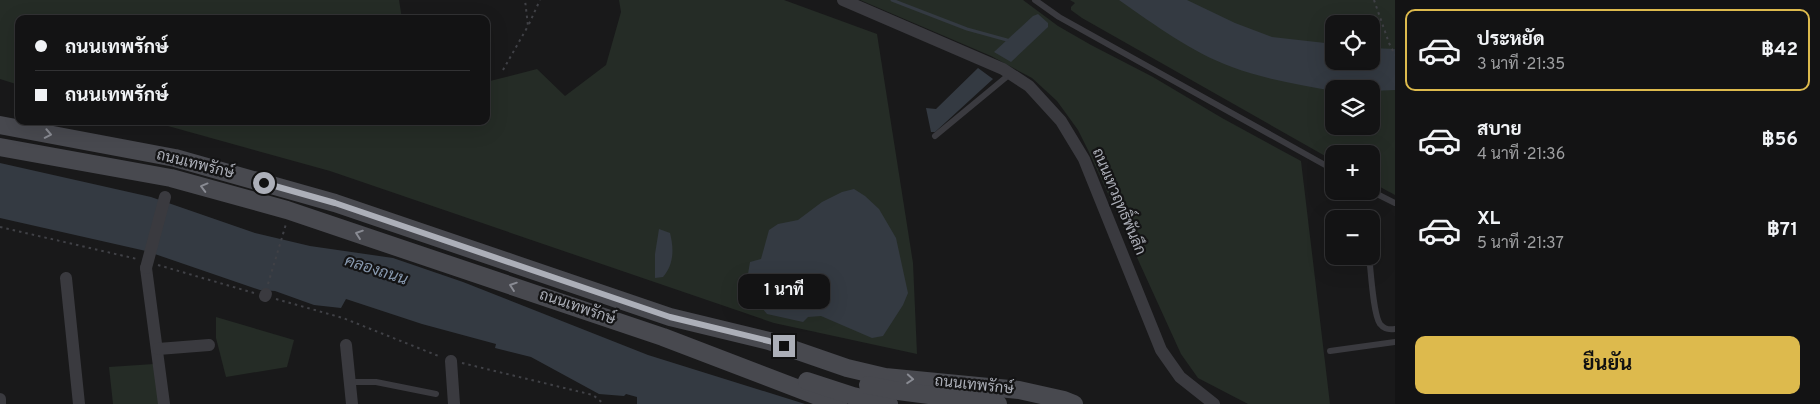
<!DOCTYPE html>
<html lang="th">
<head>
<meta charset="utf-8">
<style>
  :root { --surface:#131314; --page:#1c1c1d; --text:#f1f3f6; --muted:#9d9ea0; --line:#323234; --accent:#ddba4d }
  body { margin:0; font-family:Overpass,Sarabun,sans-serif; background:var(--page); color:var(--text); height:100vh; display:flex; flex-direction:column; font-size:19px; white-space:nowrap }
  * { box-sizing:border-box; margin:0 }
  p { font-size:16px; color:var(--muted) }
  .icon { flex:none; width:28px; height:28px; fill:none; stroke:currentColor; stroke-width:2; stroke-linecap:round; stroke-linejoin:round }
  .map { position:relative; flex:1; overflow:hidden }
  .panel { display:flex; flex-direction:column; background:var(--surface); width:425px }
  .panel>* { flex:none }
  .top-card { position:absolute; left:15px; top:15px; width:475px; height:110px; border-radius:10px; box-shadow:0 5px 20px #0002,0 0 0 1px var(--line); display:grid; align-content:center; height:110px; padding:0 20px; background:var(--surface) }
  .fabs { position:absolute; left:1325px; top:15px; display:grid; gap:10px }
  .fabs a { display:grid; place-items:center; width:55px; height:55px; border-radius:10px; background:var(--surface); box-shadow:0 5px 20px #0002,0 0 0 1px var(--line); font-size:25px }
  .end { position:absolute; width:22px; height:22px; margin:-11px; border:6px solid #acafb8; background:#111; box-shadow:0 0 0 2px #111 }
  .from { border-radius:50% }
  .bubble { position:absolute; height:35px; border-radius:10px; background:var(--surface); box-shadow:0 5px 20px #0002,0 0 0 1px var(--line); font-size:16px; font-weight:700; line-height:35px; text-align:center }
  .top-card b { display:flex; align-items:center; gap:18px; height:48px; font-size:19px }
  .top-card b+b { border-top:1px solid var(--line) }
  .top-card i { width:12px; height:12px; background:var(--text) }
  ul { padding:9px 0 0; list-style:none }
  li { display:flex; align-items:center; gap:15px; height:82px; margin:0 10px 8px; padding:0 10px; border:2px solid transparent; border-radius:10px }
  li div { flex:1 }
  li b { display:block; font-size:19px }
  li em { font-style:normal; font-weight:700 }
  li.selected { border-color:var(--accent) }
  li>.icon { width:45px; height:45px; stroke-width:1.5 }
  .primary-button { display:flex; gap:10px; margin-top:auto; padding:10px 20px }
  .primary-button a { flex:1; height:58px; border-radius:10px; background:var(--accent); color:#111; font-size:20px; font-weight:700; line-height:58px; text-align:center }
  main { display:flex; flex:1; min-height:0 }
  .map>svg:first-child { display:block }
  .green { fill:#252c26; fill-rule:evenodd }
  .water { fill:#343a42 }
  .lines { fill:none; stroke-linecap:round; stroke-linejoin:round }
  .stream { stroke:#343a42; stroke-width:3 }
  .path { stroke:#404146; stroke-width:2; stroke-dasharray:2.5 4; stroke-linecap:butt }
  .service { stroke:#3a3a3f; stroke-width:6 }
  .minor { stroke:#3a3a3f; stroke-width:12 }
  .secondary { stroke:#48494f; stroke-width:18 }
  .minor-bridge { stroke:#3a3a3f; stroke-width:12 }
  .oneway { stroke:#898b93 }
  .route { stroke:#acafb8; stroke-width:6 }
  .labels { text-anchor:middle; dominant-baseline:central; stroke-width:4.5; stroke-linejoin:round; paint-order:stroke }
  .street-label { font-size:15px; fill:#acafb8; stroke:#141415 }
  .water-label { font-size:16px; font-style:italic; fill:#8899af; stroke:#141415 }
</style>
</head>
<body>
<main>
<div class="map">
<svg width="1395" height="404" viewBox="0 0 1395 404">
  <rect width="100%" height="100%" fill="#19191a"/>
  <!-- green -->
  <g class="green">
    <path d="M0,0h399l3,19h-383v66l-19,-6z"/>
    <path d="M619,0h165l93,34 36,229 4,91 -143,-31 -444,-152 -180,-50h336v-39l51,-13 28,27 41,-31 15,-53z"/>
    <path d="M860,0h163l35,26 33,19 62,32 69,41 79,43 29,243h-82l-50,-26 -17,-24 -93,-204 -10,-20 -21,-29 -25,-23 -41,-22z"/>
    <path d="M1070,0h325v195l-24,-13v-28h-37v7l-252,-143 -11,-8v-3l4,-4zM1334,24h37v37h-37zM1334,89h37v37h-37z"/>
    <path d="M216,317l78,23 -7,27 -61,10 -10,-39z"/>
    <path d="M154,364l5,40h-46l-4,-37z"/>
  </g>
  <!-- water -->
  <g class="water">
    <path d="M1119,0h68l48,23 37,14 62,7v17h37v-13l24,1v41l-24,1v-2h-37v2c-34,-6 -70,-12 -102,-24 -41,-15 -77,-42 -113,-67z"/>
    <path d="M1038,14l10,9v4l-37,35 -17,-10 39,-36z"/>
    <path d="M978,68l15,11 -58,53h-4l-5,-24 10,1z"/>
    <path d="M0,163l151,34 104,36 55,13 83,12 70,24 185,73 157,49h-168v-7l-11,-3 -2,2 -25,-2 -68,-37 -36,-9 1,-4 -74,-20 -76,-25 -5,9 -27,-3 -39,-14 -15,-1 -114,-39 -146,-33z"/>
    <path d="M854,189l11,7 14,13 17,29 12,55 -5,12 -20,31 -11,2 -51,-22 -13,1 -5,5 -36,-8 -5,-6 -9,-18 -5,-16 2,-12 11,-3 8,-29 9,-6 20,-4 24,-18 20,-10z"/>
    <path d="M659,229l11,4c4,16 4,31 -7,44l-8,1v-24z"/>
  </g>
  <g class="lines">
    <!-- stream -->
    <path class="stream" d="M892,0l75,29 40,11"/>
    <!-- path -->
    <g class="path">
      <path d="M1374,0l15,43 6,12"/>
      <path d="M529,24l11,-24"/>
      <path d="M503,70l25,-44 -3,-26"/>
      <path d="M0,227l137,32"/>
      <path d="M158,265l96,28"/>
      <path d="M268,284l18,-60"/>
      <path d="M276,299l67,19 98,39"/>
      <path d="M462,363l131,32 11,9"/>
    </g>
    <!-- service -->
    <g class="service">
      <path d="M1035,0l24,17 275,153"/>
      <path d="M935,136l75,-62"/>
      <path d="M1371,191l24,12"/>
      <path d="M1369,256c2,15 4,58 11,68 4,5 9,6 15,5"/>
      <path d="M1330,351l65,-9"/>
      <path d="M349,382h27l60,12"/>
    </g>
    <!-- minor -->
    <g class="minor">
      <path d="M843,0l160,69 26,17 32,35 23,38 77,191 19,27 34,27"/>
      <path d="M146,268l18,136"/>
      <path d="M66,278l13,126"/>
      <path d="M265,296l1,-2"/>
      <path d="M346,345l6,59"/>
      <path d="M158,349l51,-4"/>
      <path d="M451,361l3,43"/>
      <path d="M0,399v5"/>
    </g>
    <!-- secondary -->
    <g class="secondary">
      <path d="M0,125l175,33 160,45 335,114 99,24 78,27 38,9 134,13 45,10 10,4"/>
      <path d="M0,147l171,31 116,32 376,127 175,67"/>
      <path d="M807,381l46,15 36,8"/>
      <path d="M868,385l30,6 100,13"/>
    </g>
    <!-- minor-bridge -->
    <path class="minor-bridge" d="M146,268l19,-71"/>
  </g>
  <!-- one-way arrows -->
  <defs><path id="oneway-chevron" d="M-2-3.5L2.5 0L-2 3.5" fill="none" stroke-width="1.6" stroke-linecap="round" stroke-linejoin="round" transform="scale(1.25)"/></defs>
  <g class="oneway">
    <use href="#oneway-chevron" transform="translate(48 134) rotate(11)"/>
    <use href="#oneway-chevron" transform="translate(204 187) rotate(-165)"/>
    <use href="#oneway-chevron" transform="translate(359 234) rotate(-161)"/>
    <use href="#oneway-chevron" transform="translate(513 286) rotate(-161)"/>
    <use href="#oneway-chevron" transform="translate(910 379) rotate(4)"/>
  </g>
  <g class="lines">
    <!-- route -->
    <path class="route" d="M264,183l71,20 335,114 99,24 15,5"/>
  </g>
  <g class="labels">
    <!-- street labels -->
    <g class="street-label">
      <text transform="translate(195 165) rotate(14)">ถนนเทพรักษ์</text>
      <text transform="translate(1118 202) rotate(67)">ถนนเทวฤทธิ์พันลึก</text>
      <text transform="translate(577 308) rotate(19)">ถนนเทพรักษ์</text>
      <text transform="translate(974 386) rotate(6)">ถนนเทพรักษ์</text>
    </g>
    <!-- water labels -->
    <g class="water-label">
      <text transform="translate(376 271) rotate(18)">คลองถนน</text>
    </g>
  </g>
</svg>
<div class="fabs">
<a><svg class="icon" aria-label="locate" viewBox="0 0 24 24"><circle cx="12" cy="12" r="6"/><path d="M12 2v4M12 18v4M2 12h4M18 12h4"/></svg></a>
<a><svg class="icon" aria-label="layers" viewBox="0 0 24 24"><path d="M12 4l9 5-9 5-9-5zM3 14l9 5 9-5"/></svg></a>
<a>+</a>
<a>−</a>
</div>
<i class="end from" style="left:264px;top:183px"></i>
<i class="end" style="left:784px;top:346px"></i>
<div class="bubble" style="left:738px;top:274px;width:92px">1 นาที</div>
<div class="top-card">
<b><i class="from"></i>ถนนเทพรักษ์</b>
<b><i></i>ถนนเทพรักษ์</b>
</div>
</div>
<section class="panel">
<ul>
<li class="selected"><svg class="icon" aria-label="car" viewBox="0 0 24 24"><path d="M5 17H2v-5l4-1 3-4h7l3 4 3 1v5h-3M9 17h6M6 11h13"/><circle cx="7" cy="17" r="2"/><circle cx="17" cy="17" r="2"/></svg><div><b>ประหยัด</b><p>3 นาที · 21:35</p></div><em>฿42</em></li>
<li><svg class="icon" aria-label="car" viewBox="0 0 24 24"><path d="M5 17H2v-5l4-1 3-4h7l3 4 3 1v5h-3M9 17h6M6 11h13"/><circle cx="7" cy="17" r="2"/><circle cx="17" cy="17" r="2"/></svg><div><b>สบาย</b><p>4 นาที · 21:36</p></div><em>฿56</em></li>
<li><svg class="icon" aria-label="car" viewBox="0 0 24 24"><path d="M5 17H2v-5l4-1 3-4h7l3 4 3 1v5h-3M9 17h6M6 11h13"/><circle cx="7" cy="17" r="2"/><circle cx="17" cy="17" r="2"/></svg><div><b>XL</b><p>5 นาที · 21:37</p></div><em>฿71</em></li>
</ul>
<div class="primary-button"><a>ยืนยัน</a></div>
</section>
</main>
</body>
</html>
